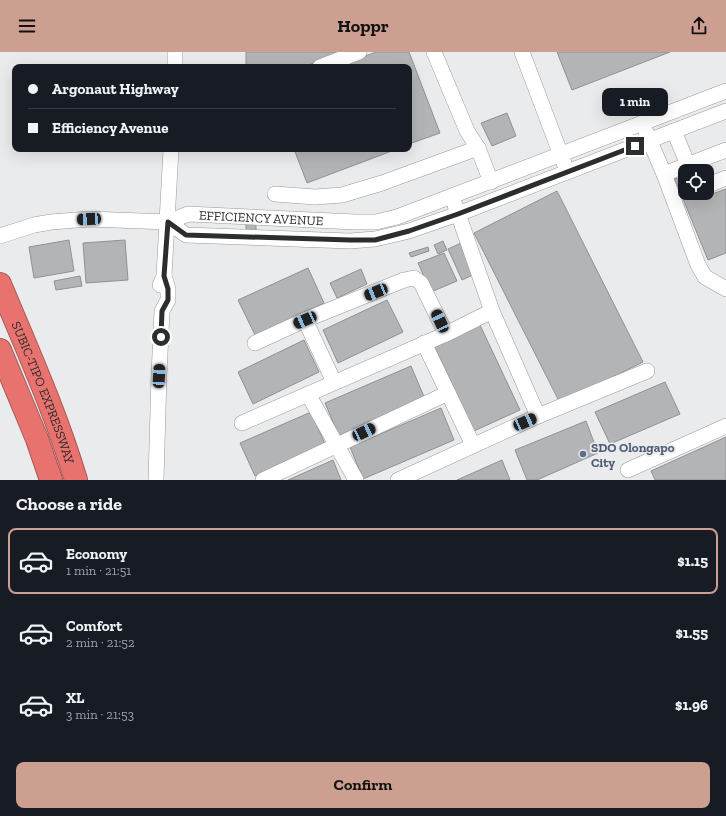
<!DOCTYPE html>
<html lang="en">
<head>
<meta charset="utf-8">
<style>
  :root { --surface:#171b24; --page:#242831; --text:#f1f3f6; --muted:#9ea1a6; --line:#363941; --accent:#cd9f91 }
  body { margin:0; font-family:"Zilla Slab",serif; background:var(--page); color:var(--text); height:100vh; display:flex; flex-direction:column; font-size:15px; white-space:nowrap }
  * { box-sizing:border-box; margin:0 }
  p { font-size:13px; color:var(--muted) }
  .icon { flex:none; width:22px; height:22px; fill:none; stroke:currentColor; stroke-width:2; stroke-linecap:round; stroke-linejoin:round }
  .map { position:relative; height:428px; overflow:hidden }
  .sheet { display:flex; flex-direction:column; background:var(--surface); flex:1 }
  .sheet>* { flex:none }
  .hud { position:absolute; left:12px; top:12px; width:400px; height:88px; border-radius:8px; box-shadow:0 4px 16px #0002; display:grid; align-content:center; height:88px; padding:0 16px; background:var(--surface) }
  .buttons { position:absolute; left:678px; top:112px; display:grid; gap:8px }
  .buttons a { display:grid; place-items:center; width:36px; height:36px; border-radius:8px; background:var(--surface); box-shadow:0 4px 16px #0002; font-size:20px }
  .end { position:absolute; width:18px; height:18px; margin:-9px; border:5px solid #2c2d2d; background:#fff; box-shadow:0 0 0 2px #fff }
  .from { border-radius:50% }
  .bubble { position:absolute; height:28px; border-radius:8px; background:var(--surface); box-shadow:0 4px 16px #0002; font-size:13px; font-weight:800; line-height:28px; text-align:center }
  .car { position:absolute; width:12px; height:24px; margin:-12px -6px; border-radius:5px; box-shadow:0 0 3px 1px #0007; background:linear-gradient(#222 24%,#8ab4d8 0 40%,#222 0 76%,#8ab4d8 0 86%,#222 0) }
  .hud b { display:flex; align-items:center; gap:14px; height:38px; font-size:15px }
  .hud b+b { border-top:1px solid var(--line) }
  .hud i { width:10px; height:10px; background:var(--text) }
  ul { padding:0; list-style:none }
  li { display:flex; align-items:center; gap:12px; height:66px; margin:0 8px 6px; padding:0 8px; border:2px solid transparent; border-radius:8px }
  li div { flex:1 }
  li b { display:block; font-size:15px }
  li em { font-style:normal; font-weight:800 }
  li.selected { border-color:var(--accent) }
  li>.icon { width:36px; height:36px; stroke-width:1.5 }
  h2 { padding:0 16px; font-size:18px; line-height:48px }
  .primary-button { display:flex; gap:8px; margin-top:auto; padding:8px 16px }
  .primary-button a { flex:1; height:46px; border-radius:8px; background:var(--accent); color:#111; font-size:16px; font-weight:800; line-height:46px; text-align:center }
  header { display:flex; justify-content:space-between; align-items:center; height:52px; padding:0 16px; background:var(--accent); color:#111; font-size:18px; font-weight:800 }
  .map>svg:first-child { display:block }
  .building { fill:#b3b4b6; stroke:#909193 }
  .lines { fill:none; stroke-linecap:round; stroke-linejoin:round }
  .minor-casing { stroke:#999a9b; stroke-width:16 }
  .highway-casing { stroke:#a65a57; stroke-width:24 }
  .minor { stroke:#fff; stroke-width:15 }
  .highway { stroke:#e7726e; stroke-width:22 }
  .route { stroke:#2c2d2d; stroke-width:5 }
  .service-dot { fill:#5c6f8a; stroke:#eaebed; stroke-width:1.5 }
  .labels { text-anchor:middle; dominant-baseline:central; stroke-width:3.5; stroke-linejoin:round; paint-order:stroke }
  .street-label { font-size:13px; fill:#2c2d2d; stroke:#eaebed }
  .service-label { font-size:13px; font-weight:bold; fill:#4e5e75; stroke:#eaebed; text-anchor:start }
</style>
</head>
<body>
<header><svg class="icon" aria-label="menu" viewBox="0 0 24 24"><path d="M4 6h16M4 12h16M4 18h16"/></svg>Hoppr<svg class="icon" aria-label="share" viewBox="0 0 24 24"><path d="M12 15V3M7 8l5-5 5 5M5 13v7h14v-7"/></svg></header>
<div class="map">
<svg width="726" height="428" viewBox="0 0 726 428">
  <rect width="100%" height="100%" fill="#eaebed"/>
  <!-- building -->
  <g class="building">
    <path d="M246,0h96l-39,15h-57z"/>
    <path d="M376,0h33l31,81 -31,11v-77h-72z"/>
    <path d="M557,0h113l-98,38z"/>
    <path d="M507,61l9,23 -24,10 -11,-23z"/>
    <path d="M294,97h103l-90,34z"/>
    <path d="M674,125l11,6v10h20l4,2 17,-6v64l-18,7z"/>
    <path d="M557,139l86,171 -83,41 -86,-170z"/>
    <path d="M246,171l10,1v6h-10z"/>
    <path d="M69,188l5,31 -40,7 -5,-31z"/>
    <path d="M125,188l3,40 -42,3 -3,-40z"/>
    <path d="M443,189l4,9 -9,4 -4,-9z"/>
    <path d="M461,191l14,31 -13,6 -14,-31z"/>
    <path d="M428,195l1,4 -18,6 -2,-4z"/>
    <path d="M444,201l13,28 -26,11 -13,-29z"/>
    <path d="M308,216l16,35 -69,32 -17,-35z"/>
    <path d="M361,217l6,15 -30,14 -7,-15z"/>
    <path d="M80,224l2,10 -26,4 -2,-9z"/>
    <path d="M387,248l16,32 -65,31 -15,-33z"/>
    <path d="M480,273l40,85 -46,21 -40,-85z"/>
    <path d="M304,288l15,32 -66,32 -15,-32z"/>
    <path d="M411,314l14,33 -86,37 -14,-33z"/>
    <path d="M665,330l15,32 -70,30 -15,-32z"/>
    <path d="M441,356l13,32 -91,39 -13,-32z"/>
    <path d="M311,360l14,32 -70,32 -15,-33z"/>
    <path d="M586,369l12,32 -61,27h-10l-12,-30z"/>
    <path d="M726,385v43h-71l-4,-9z"/>
    <path d="M333,408l8,20h-53z"/>
    <path d="M502,408l8,20h-53z"/>
  </g>
  <g class="lines">
    <defs>
      <g id="minor">
        <path d="M434,0l33,79 11,17 13,34"/>
        <path d="M522,0l42,111"/>
        <path d="M175,15v-15"/>
        <path d="M320,15l39,-15"/>
        <path d="M674,79l14,34 7,6"/>
        <path d="M646,80l18,42 34,91 7,12 21,12"/>
        <path d="M664,122l62,-24"/>
        <path d="M707,130l4,2 15,-6"/>
        <path d="M275,142l40,3 27,-2 40,-12 96,-35"/>
        <path d="M455,153l37,106 46,105"/>
        <path d="M168,170l18,13 164,6 25,-2 34,-8 49,-17 268,-103"/>
        <path id="s1" d="M0,184l34,-11 17,-3 38,-3 79,3 20,-8 167,8h21l21,-5 329,-126"/>
        <path d="M160,233l4,-9 7,-127"/>
        <path d="M305,268l29,62"/>
        <path d="M255,291l50,-23 99,-40 10,-2 7,5 25,51"/>
        <path d="M424,291l49,102"/>
        <path d="M308,342l48,86"/>
        <path d="M242,371l204,-89 46,-23"/>
        <path d="M628,418l98,-44"/>
        <path d="M156,428l3,-105 3,-64 6,-11v-11l-4,-13"/>
        <path d="M263,428l185,-87"/>
        <path d="M398,428l140,-64 109,-45"/>
      </g>
      <g id="highway">
        <path id="s2" d="M0,232c27,65 56,129 76,196"/>
        <path d="M0,298l37,89 14,41"/>
      </g>
    </defs>
    <!-- minor casing -->
    <use href="#minor" class="minor-casing"/>
    <!-- highway casing -->
    <use href="#highway" class="highway-casing"/>
    <!-- minor -->
    <use href="#minor" class="minor"/>
    <!-- highway -->
    <use href="#highway" class="highway"/>
  </g>
  <g class="lines">
    <!-- route -->
    <path class="route" d="M161,285l1,-26 6,-11v-11l-4,-13 4,-54 18,13 164,5h25l34,-9 49,-17 177,-68"/>
  </g>
  <!-- markers -->
  <circle class="service-dot" cx="583" cy="402" r="4"/>
  <g class="labels">
    <!-- street labels -->
    <g class="street-label">
      <text stroke="none"><textPath href="#s1" startOffset="265">EFFICIENCY AVENUE</textPath></text>
      <text stroke="none"><textPath href="#s2" startOffset="117">SUBIC-TIPO EXPRESSWAY</textPath></text>
    </g>
    <!-- service labels -->
    <g class="service-label">
      <text x="591" y="395">SDO Olongapo<tspan x="591" dy="15">City</tspan></text>
    </g>
  </g>
</svg>
<div class="buttons">
<a><svg class="icon" aria-label="locate" viewBox="0 0 24 24"><circle cx="12" cy="12" r="6"/><path d="M12 2v4M12 18v4M2 12h4M18 12h4"/></svg></a>
</div>
<i class="end from" style="left:161px;top:285px"></i>
<i class="end" style="left:635px;top:94px"></i>
<div class="bubble" style="left:602px;top:36px;width:66px">1 min</div>
<i class="car" style="left:89px;top:167px;rotate:267deg"></i>
<i class="car" style="left:376px;top:240px;rotate:248deg"></i>
<i class="car" style="left:305px;top:268px;rotate:246deg"></i>
<i class="car" style="left:440px;top:269px;rotate:335deg"></i>
<i class="car" style="left:159px;top:324px;rotate:3deg"></i>
<i class="car" style="left:525px;top:370px;rotate:66deg"></i>
<i class="car" style="left:364px;top:380px;rotate:65deg"></i>
<div class="hud">
<b><i class="from"></i>Argonaut Highway</b>
<b><i></i>Efficiency Avenue</b>
</div>
</div>
<section class="sheet">
<h2>Choose a ride</h2>
<ul>
<li class="selected"><svg class="icon" aria-label="car" viewBox="0 0 24 24"><path d="M5 17H2v-5l4-1 3-4h7l3 4 3 1v5h-3M9 17h6M6 11h13"/><circle cx="7" cy="17" r="2"/><circle cx="17" cy="17" r="2"/></svg><div><b>Economy</b><p>1 min · 21:51</p></div><em>$1.15</em></li>
<li><svg class="icon" aria-label="car" viewBox="0 0 24 24"><path d="M5 17H2v-5l4-1 3-4h7l3 4 3 1v5h-3M9 17h6M6 11h13"/><circle cx="7" cy="17" r="2"/><circle cx="17" cy="17" r="2"/></svg><div><b>Comfort</b><p>2 min · 21:52</p></div><em>$1.55</em></li>
<li><svg class="icon" aria-label="car" viewBox="0 0 24 24"><path d="M5 17H2v-5l4-1 3-4h7l3 4 3 1v5h-3M9 17h6M6 11h13"/><circle cx="7" cy="17" r="2"/><circle cx="17" cy="17" r="2"/></svg><div><b>XL</b><p>3 min · 21:53</p></div><em>$1.96</em></li>
</ul>
<div class="primary-button"><a>Confirm</a></div>
</section>
</body>
</html>
